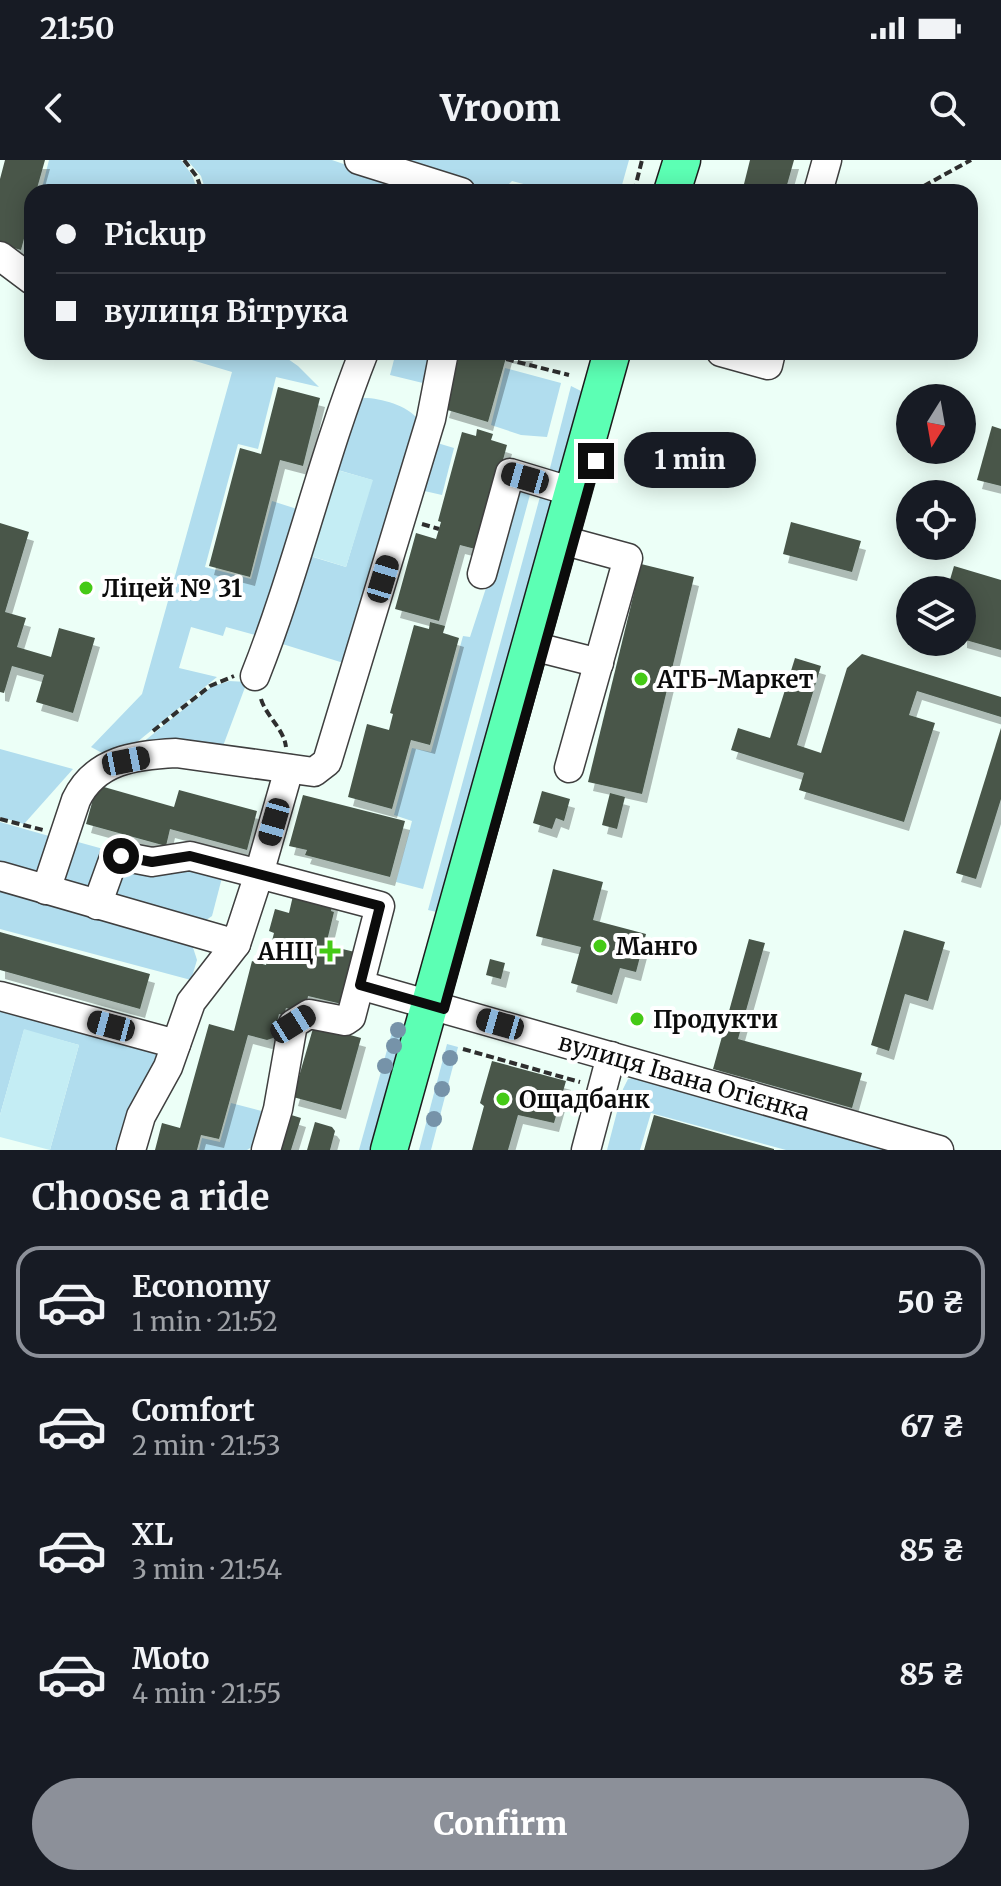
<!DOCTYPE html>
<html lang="en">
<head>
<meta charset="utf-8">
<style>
  :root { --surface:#171b24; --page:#20242c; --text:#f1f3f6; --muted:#9ea1a6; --line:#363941; --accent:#8c9099 }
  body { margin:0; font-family:Merriweather,serif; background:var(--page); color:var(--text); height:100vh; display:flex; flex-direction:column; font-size:30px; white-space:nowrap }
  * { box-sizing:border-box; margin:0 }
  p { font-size:26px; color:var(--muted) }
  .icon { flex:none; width:44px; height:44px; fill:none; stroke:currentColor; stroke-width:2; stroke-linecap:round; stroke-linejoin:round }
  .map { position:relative; height:990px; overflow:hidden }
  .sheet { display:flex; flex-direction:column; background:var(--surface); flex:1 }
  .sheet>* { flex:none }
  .hud { position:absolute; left:24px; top:24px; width:954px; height:176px; border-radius:24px; box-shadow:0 4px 20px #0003; display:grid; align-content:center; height:176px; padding:0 32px; background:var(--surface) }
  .needle { width:52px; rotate:191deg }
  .controls { position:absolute; left:896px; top:224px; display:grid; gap:16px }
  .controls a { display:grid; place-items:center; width:80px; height:80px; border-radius:50%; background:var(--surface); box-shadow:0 4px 20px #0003; font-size:40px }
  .end { position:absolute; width:36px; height:36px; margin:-18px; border:10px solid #0c0c0c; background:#fff; box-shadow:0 0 0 4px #fff }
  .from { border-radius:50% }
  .bubble { position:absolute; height:56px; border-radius:28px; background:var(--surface); box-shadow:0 4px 20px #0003; font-size:26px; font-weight:800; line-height:56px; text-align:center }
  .car { position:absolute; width:24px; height:48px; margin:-24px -12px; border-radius:10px; box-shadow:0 0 6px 2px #0007; background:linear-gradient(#222 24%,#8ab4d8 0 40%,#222 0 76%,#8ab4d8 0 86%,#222 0) }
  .hud b { display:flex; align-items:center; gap:28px; height:76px; font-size:30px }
  .hud b+b { border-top:2px solid var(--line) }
  .hud i { width:20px; height:20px; background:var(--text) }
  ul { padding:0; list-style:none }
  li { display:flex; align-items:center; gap:24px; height:112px; margin:0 16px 12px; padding:0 16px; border:4px solid transparent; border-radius:24px }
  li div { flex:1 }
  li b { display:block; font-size:30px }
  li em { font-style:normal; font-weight:800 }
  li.on { border-color:var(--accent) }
  li>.icon { width:72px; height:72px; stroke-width:1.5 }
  h2 { padding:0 32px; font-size:36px; line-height:96px }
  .button { display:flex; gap:16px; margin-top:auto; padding:16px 32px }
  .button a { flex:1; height:92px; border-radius:48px; background:var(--accent); color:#fff; font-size:32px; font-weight:800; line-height:92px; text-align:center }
  .status { display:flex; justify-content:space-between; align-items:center; height:56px; padding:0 40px; background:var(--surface); direction:ltr }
  .status svg { height:22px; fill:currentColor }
  header { display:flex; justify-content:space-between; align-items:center; height:104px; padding:0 32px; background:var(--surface); font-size:36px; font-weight:800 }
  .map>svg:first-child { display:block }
  .green { fill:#b1ddee }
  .pitch { fill:#c4edf4 }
  .building { fill:#48564a; filter:url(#shadow) }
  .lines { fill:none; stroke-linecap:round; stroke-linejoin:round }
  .minor-casing { stroke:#3f3f3f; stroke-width:31 }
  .major-casing { stroke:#1d1d1d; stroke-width:39 }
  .path { stroke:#2e2e2e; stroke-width:4; stroke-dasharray:8 4; stroke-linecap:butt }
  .minor { stroke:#fff; stroke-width:28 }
  .major { stroke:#5cffb4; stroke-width:36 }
  .tree { fill:#7693a9 }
  .route { stroke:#0c0c0c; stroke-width:10 }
  .poi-dot { fill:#45ca16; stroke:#fff; stroke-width:3 }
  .labels { text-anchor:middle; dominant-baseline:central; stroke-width:8; stroke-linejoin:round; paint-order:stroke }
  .poi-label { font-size:24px; font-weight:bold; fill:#0c0c0c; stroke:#fff; text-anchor:start }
  .street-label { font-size:24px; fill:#0c0c0c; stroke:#fff }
</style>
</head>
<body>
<div class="status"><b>21:50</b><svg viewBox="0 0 49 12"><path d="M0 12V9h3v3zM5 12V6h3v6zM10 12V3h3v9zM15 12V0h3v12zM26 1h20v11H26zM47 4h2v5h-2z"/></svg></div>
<header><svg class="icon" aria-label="back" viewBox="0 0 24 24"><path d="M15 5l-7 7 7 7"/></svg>Vroom<svg class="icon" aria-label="search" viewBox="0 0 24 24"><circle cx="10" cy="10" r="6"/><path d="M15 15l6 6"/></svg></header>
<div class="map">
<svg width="1001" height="990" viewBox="0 0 1001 990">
  <defs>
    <filter id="shadow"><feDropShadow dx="5" dy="9" stdDeviation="0" flood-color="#0004"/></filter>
  </defs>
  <rect width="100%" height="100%" fill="#ecfff7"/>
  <!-- green -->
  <g class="green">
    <path d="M49,0h132l11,15 6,17h-157z"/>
    <path d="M187,0h145l72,25 5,7h-203l-5,-16z"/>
    <path d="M394,0h235l-9,32h-66l-42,-11 -11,11c-38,0 -72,-18 -107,-32z"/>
    <path d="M165,192h113l20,14 21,21 -43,-10 -18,72 -20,-5 -33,123 46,12 21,-78 25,8 -35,128 -36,-10 -3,9 -32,-9 -12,41 38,9 -86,70 -27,7 -13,-7 51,-53 90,-322z"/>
    <path d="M396,192h39l-8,32 -37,-9z"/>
    <path d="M505,208l56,15 -14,54 -26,-2 -30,-10z"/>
    <path d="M571,226l12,6 -20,84 -14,-4z"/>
    <path d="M361,238c17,-1 46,7 57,21l-68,246 -74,-23 27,-88 43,13 26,-87 -41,-12z"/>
    <path d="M434,282l20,6 -12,47 -22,-5z"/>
    <path d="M524,330l7,1 -108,398 -27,-7 16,-61 -18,-6 18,-67 19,4 32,-116 7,1 47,-144z"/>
    <path d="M541,333l12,6 -112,414 -13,-3z"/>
    <path d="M229,521l18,1 -27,72 -94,2 85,-69z"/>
    <path d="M0,589l73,20 -49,55 -24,-7z"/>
    <path d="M0,662l56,16 -14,43 -42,-12z"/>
    <path d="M67,679l40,11 -13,47 -41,-12z"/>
    <path d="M120,709l104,1 -12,46 -10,7 -99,-22z"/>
    <path d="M0,723l190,55 7,22 -6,20 -191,-51z"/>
    <path d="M0,841l167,49 -42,100h-75l29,-105 -55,-15 -24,85z"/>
    <path d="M394,865l13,3 -34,122h-14z"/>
    <path d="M447,884l11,3 -27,103h-12z"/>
    <path d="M633,918l5,1 252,71h-104l-135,-37 -11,37h-33l16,-61 5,-10z"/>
    <path d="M231,943l38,10 -7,27 -15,10h-48l3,-12 18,4z"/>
  </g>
  <!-- pitch -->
  <g class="pitch">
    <path d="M337,310l36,10 -27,87 -35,-11z"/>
    <path d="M24,869l55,16 -29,105 -50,-13v-22z"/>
  </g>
  <!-- building -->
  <g class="building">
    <path d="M5,0h40l-9,32h-4v16l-11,42 -21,-6v-65z"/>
    <path d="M750,0h44l-9,32h-43z"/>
    <path d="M460,192h68l-2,7 -19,-5 -19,68 -44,-13z"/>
    <path d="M278,227l42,11 -17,68 -23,-6 -30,117 -41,-11 31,-118 21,6z"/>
    <path d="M992,266l9,3v57l-24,-6z"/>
    <path d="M477,269l16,5 -2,6 16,5 -28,105 -19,-5 -21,76 -44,-12 21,-76 20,6 5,-17 -3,-1 24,-89 14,4z"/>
    <path d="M791,362l70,19 -9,31 -69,-18z"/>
    <path d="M0,363l29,9 -24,80 21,6 -9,29 34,10 8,-29 36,10 -22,75 -37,-11 8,-27 -32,-9 -8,27 -4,-1z"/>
    <path d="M641,404l53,13 -52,217 -54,-12z"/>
    <path d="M954,406l47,14v70l-39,-11v-49h-15z"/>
    <path d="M430,462l15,4 -2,7 16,5 -29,107 -19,-5 -19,69 -44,-12 19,-73 22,6 4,-16 -3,-1 24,-88 15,4z"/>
    <path d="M862,494l139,43v20l-84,-26 -8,24 26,8 -31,99 -105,-32 5,-17 -73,-23 7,-22 32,10 25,-80 26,8 -24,79 24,8 26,-85z"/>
    <path d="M1001,568v71l-25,80 -20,-6z"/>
    <path d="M97,625l77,22 5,-17 78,21 -10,39 -77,-21 -4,17 -80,-22z"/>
    <path d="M542,631l28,8 -6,22 -8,-3 -4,11 -19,-6z"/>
    <path d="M610,633l15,4 -8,32 -15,-4z"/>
    <path d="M303,635l102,26 -15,56 -85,-22 2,-5 -18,-4z"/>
    <path d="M553,709l50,13 -10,38 53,14 -10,38 -16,-4 -8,27 -41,-12 10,-36 -45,-11z"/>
    <path d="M295,727l39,10 -3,14 3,1 -8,33 33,8 -13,52 -38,-9 -1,6 -13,8 -8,-2 -2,7 -5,-1 -6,24 -6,2 -19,-5 -29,104 -18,-4 -4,15h-42l7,-27 18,5 29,-104 25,7 18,-70 14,4 8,-32 -5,-2 6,-22 14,4z"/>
    <path d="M904,770l41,12 -17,59 -23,-7 -16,57 -18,-6z"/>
    <path d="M0,772l150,42 -10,35 -140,-39z"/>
    <path d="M749,779l16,4 -27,96 124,34 -10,35 -139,-39z"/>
    <path d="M490,799l15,4 -4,16 -15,-4z"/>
    <path d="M314,865l47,13 -20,72 -48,-13z"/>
    <path d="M492,901l74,20 -12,42 -36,-8 -10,35h-36l12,-44 -4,-3z"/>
    <path d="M288,954l13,4 -10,32h-13z"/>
    <path d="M654,955l120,34v1h-130z"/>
    <path d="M315,962l17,5 3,4 -5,19h-23z"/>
  </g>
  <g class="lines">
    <defs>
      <g id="minor">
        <path d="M359,0l102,32"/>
        <path d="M818,32l9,-32"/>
        <path d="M0,96l32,24"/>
        <path d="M721,192l47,13 3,-13"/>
        <path d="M482,414l28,-101 63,19"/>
        <path d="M544,489l55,14"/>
        <path d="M255,516c42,-106 67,-218 109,-324"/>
        <path d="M569,608l59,-210 -55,-15"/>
        <path d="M0,716l236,68 23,-70 121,32 -29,111 -6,4 -36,-7 -16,10 -15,85 -12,41"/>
        <path d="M46,730l30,-90c19,-40 59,-45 100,-47l138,19 13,-10 104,-343 13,-67"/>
        <path d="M97,745l18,-50 37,7 38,-6 69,18 30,-105"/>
        <path d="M360,825l579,165"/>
        <path d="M0,836l176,48"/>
        <path d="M131,990l10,-34 27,-49 23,-65 45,-58"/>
        <path d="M586,990l25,-94"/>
      </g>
      <g id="major">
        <path d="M672,32l10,-32"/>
        <path d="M389,990l223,-798"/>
      </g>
    </defs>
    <!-- minor casing -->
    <use href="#minor" class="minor-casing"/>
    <!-- major casing -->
    <use href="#major" class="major-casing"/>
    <!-- path -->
    <g class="path">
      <path d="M184,0l13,17 5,15"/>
      <path d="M634,32l8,-32"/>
      <path d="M913,32l58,-32"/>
      <path d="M506,199l63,16"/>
      <path d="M422,364l17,5"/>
      <path d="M261,539c5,17 23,30 25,48"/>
      <path d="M153,571l57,-45 24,-10"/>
      <path d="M0,659l43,11"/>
      <path d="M463,889l117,33"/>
    </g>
    <!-- minor -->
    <use href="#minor" class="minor"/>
    <!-- major -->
    <use href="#major" class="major"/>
  </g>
  <!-- trees -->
  <g class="tree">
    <circle cx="398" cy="870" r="8"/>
    <circle cx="394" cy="886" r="8"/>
    <circle cx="450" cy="898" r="8"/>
    <circle cx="385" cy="906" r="8"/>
    <circle cx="442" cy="929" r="8"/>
    <circle cx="434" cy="959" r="8"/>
  </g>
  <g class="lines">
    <!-- route -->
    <path class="route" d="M121,696l31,6 38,-6 190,50 -20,79 84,24 152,-548"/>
  </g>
  <!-- markers -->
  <g class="poi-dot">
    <circle cx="86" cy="428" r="8"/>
    <circle cx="641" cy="519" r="8"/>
    <circle cx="600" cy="786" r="8"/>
    <path d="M326 779h8v8h8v8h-8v8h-8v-8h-8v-8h8z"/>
    <circle cx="637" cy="859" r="8"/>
    <circle cx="503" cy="939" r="8"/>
  </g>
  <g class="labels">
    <!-- poi labels -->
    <g class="poi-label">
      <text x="102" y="428">Ліцей № 31</text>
      <text x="657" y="519">АТБ-Маркет</text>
      <text x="616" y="786">Манго</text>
      <text x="314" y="791" text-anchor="end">АНЦ</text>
      <text x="653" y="859">Продукти</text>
      <text x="519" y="939">Ощадбанк</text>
    </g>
    <!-- street labels -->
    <g class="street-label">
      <text transform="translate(684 917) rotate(16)">вулиця Івана Огієнка</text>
    </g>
  </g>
</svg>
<div class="controls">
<a><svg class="needle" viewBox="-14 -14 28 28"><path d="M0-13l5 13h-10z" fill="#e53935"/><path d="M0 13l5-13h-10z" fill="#9ea1a6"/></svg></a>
<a><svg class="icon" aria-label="locate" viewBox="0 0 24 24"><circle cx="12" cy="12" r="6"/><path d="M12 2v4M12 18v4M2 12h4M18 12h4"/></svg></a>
<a><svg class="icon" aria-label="layers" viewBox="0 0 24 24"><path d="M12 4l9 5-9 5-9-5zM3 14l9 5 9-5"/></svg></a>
</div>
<i class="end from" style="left:121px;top:696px"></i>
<i class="end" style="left:596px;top:301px"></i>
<div class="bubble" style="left:624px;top:272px;width:132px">1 min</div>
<i class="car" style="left:525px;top:318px;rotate:286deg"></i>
<i class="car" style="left:383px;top:419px;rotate:17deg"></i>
<i class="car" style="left:126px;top:601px;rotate:79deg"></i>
<i class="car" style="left:274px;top:662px;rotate:196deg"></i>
<i class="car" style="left:293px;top:864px;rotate:58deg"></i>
<i class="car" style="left:500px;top:864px;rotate:286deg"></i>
<i class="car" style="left:111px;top:866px;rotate:285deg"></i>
<div class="hud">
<b><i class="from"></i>Pickup</b>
<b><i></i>вулиця Вітрука</b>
</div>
</div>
<section class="sheet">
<h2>Choose a ride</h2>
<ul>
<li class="on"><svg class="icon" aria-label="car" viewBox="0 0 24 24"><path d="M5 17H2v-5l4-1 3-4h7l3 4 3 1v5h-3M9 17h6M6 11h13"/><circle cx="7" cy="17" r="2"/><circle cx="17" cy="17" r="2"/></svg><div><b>Economy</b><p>1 min · 21:52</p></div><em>50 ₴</em></li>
<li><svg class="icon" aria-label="car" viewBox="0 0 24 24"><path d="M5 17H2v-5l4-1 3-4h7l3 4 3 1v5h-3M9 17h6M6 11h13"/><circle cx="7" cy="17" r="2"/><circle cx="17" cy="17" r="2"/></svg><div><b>Comfort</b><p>2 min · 21:53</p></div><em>67 ₴</em></li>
<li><svg class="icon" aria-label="car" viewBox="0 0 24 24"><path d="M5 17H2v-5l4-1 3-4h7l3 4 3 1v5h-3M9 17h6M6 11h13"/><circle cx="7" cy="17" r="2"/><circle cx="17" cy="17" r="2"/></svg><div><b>XL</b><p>3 min · 21:54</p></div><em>85 ₴</em></li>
<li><svg class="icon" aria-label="car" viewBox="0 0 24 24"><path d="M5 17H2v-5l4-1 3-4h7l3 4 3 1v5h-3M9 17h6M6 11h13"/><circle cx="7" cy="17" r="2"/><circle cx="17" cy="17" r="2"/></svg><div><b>Moto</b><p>4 min · 21:55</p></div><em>85 ₴</em></li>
</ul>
<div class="button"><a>Confirm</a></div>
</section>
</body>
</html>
